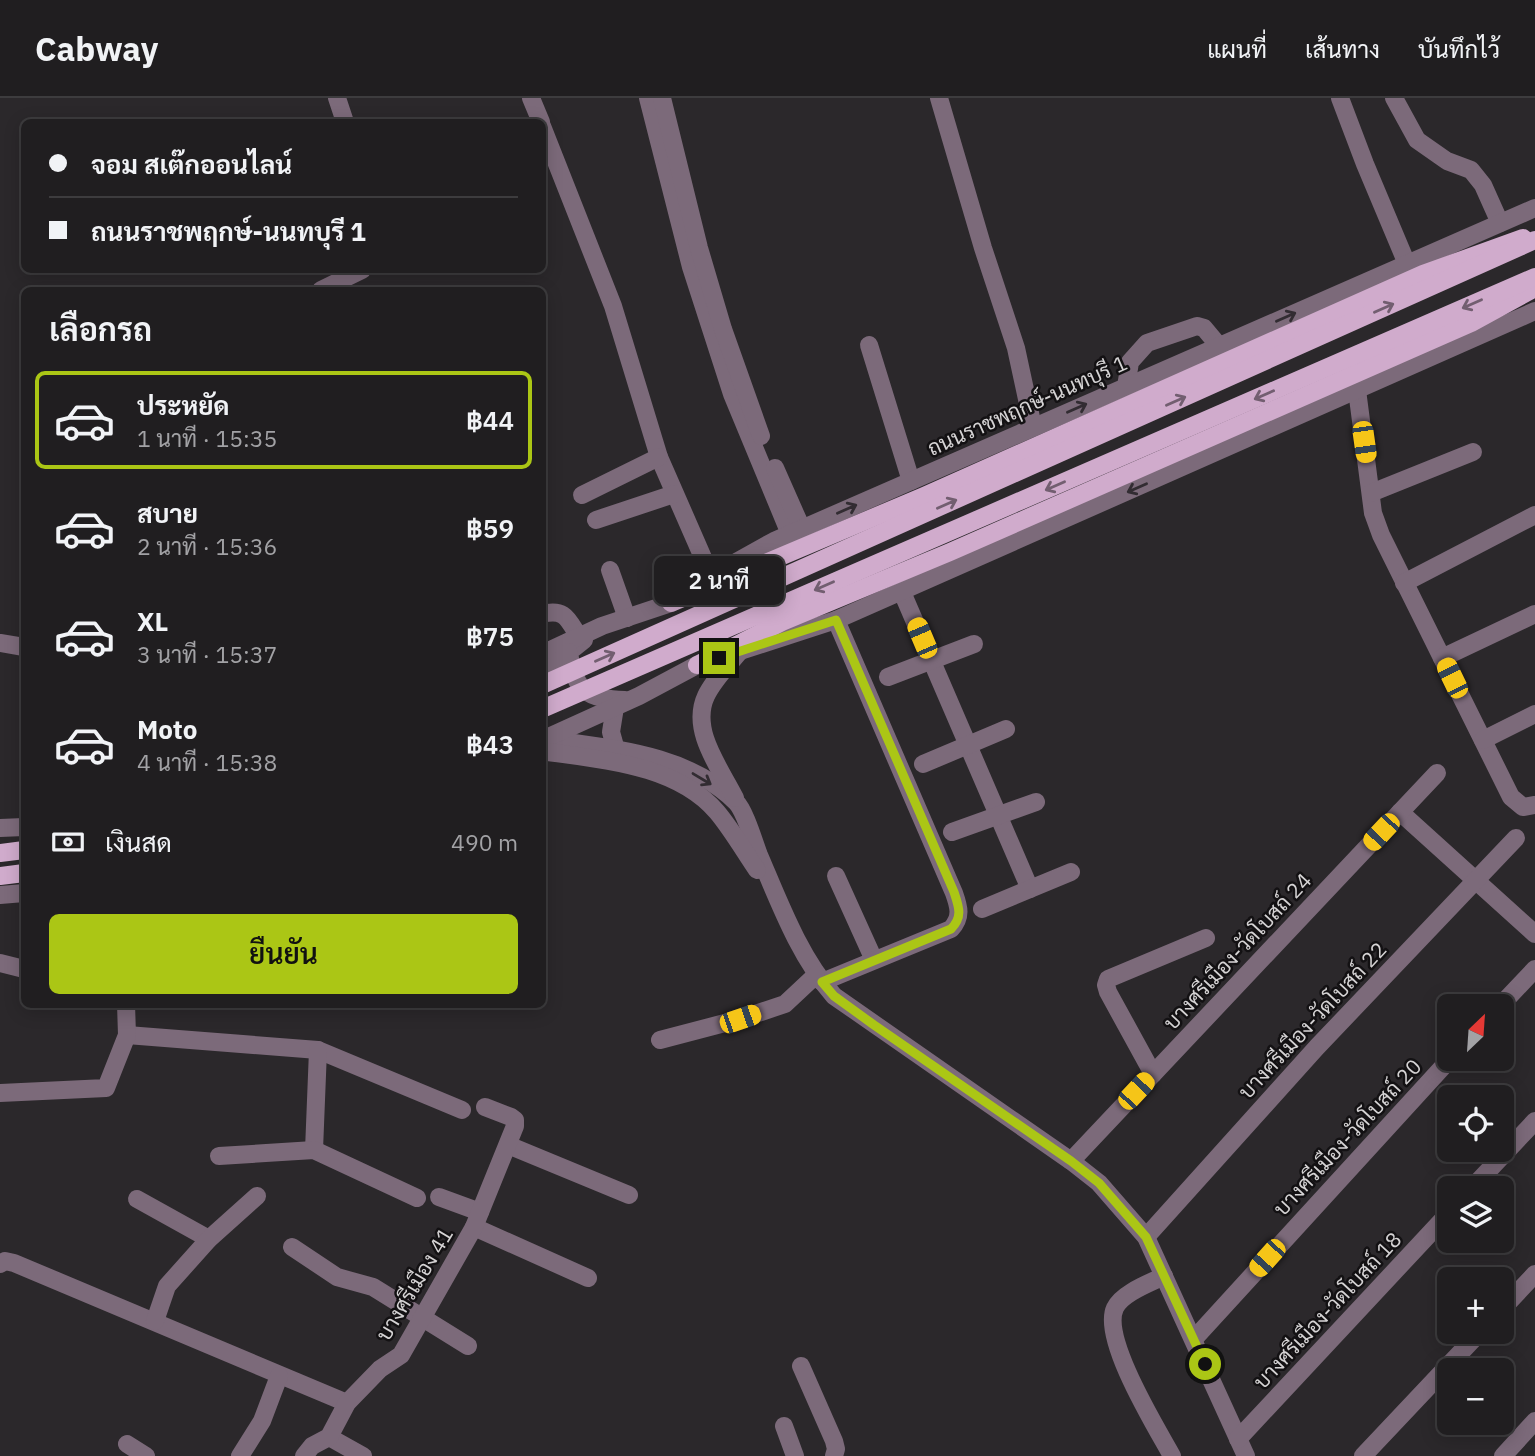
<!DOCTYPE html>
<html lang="th">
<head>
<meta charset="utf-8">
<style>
  :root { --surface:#201e20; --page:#2d2b2d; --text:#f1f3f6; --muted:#a2a2a5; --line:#3d3c3e; --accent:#abc615 }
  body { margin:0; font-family:"IBM Plex Sans",Sarabun,sans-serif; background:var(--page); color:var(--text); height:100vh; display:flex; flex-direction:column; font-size:26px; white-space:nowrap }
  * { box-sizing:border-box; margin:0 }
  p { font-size:23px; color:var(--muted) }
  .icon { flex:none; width:38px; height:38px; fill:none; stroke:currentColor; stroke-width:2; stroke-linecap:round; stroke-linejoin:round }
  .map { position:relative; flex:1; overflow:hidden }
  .details { position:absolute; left:21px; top:189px; width:525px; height:721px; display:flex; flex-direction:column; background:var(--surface); border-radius:10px; box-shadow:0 4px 18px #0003,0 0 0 2px var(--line) }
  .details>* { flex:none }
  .top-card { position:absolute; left:21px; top:21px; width:525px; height:154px; border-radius:10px; box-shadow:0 4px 18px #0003,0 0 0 2px var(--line); display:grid; align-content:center; height:154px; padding:0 28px; background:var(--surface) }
  .needle { width:46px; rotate:25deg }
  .buttons { position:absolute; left:1437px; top:896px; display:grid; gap:14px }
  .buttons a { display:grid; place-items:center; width:77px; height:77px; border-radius:10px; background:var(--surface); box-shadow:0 4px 18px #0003,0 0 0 2px var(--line); font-size:35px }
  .end { position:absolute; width:32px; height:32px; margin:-16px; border:9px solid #abc615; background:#111; box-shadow:0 0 0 4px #111 }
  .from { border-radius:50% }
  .bubble { position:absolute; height:49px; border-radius:10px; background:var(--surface); box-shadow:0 4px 18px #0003,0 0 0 2px var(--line); font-size:23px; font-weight:600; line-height:49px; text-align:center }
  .car { position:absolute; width:21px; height:42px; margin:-21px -10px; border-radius:9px; box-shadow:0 0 5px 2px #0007; background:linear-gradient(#f5c518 24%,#345 0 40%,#f5c518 0 76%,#345 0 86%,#f5c518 0) }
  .top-card b { display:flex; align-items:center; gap:24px; height:66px; font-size:26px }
  .top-card b+b { border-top:2px solid var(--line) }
  .top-card i { width:18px; height:18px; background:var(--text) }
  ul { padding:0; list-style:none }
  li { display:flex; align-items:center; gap:21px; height:98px; margin:0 14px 10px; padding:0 14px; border:4px solid transparent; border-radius:10px }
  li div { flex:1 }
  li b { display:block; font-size:26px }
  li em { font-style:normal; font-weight:600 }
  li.on { border-color:var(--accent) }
  li>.icon { width:63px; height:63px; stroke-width:1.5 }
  h2 { padding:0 28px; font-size:32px; line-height:84px }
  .pay { display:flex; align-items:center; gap:18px; height:77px; padding:0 28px; font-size:26px }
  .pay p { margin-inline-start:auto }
  .button { display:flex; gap:14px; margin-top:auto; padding:14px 28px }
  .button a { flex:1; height:80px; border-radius:10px; background:var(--accent); color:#111; font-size:28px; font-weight:600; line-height:80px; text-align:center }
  header { display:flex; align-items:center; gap:42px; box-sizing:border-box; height:98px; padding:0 35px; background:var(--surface); border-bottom:2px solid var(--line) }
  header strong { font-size:33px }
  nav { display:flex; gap:38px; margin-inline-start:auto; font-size:24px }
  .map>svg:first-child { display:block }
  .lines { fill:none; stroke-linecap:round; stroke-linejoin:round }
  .minor { stroke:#7c6a7a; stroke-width:18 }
  .major { stroke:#d0abcc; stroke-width:18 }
  .major-bridge { stroke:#d0abcc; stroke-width:18 }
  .oneway { stroke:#725e70 }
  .oneway2 { stroke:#322c32 }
  .route { stroke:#abc615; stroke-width:9 }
  .labels { text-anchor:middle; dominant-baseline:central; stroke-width:5; stroke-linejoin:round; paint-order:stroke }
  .street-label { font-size:21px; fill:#d5d3d4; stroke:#131113 }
</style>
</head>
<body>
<header>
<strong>Cabway</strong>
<nav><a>แผนที่</a><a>เส้นทาง</a><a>บันทึกไว้</a></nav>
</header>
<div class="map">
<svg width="1535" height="1358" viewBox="0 0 1535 1358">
  <rect width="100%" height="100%" fill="#2b282b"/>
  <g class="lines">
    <!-- minor -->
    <g class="minor">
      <path d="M337,0l8,24"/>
      <path d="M531,0l10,24"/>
      <path d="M648,0l43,169 41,127 58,140"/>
      <path d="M662,0l37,150 24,81 38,107"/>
      <path d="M939,0l44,150 33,100 17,79"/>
      <path d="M1340,0l25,66 42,100"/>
      <path d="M1394,0l23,42 30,21 24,9 12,15 17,38"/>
      <path d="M542,28l71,180 46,151 52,119"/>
      <path d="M321,192l41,-20"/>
      <path d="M869,247l42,136"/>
      <path d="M1126,289l4,-25 17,-19 50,-17 7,2 15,18"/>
      <path d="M1357,292l16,123 8,22 130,262 12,10 12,-2"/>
      <path d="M775,370l27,61"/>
      <path d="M1371,395l102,-41"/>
      <path d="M582,397l77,-38"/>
      <path d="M596,422l78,-26"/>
      <path d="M610,472l17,48"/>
      <path d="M1404,485l131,-68"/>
      <path d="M902,494l128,297"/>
      <path d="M542,516c24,-6 26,6 37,23"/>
      <path d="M584,542l-15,12c5,39 18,47 56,48"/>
      <path d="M0,545l24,4"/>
      <path d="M542,556l60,-28 69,-23 40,-27 63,-35 761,-333"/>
      <path d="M1442,560l93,-44"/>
      <path d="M542,579l27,-25"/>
      <path d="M888,579l86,-33"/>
      <path d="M615,609l-4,25 5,18"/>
      <path d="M546,641c65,10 140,14 190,63 9,9 18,40 23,53 21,49 40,101 75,141l237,165 28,22 47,54 100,219"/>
      <path d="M542,642l97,-44 58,-31 139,-45 699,-309"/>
      <path d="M1483,642l52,-26"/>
      <path d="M542,653c59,9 134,13 175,61 15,18 27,39 40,58"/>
      <path d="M923,666l83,-35"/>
      <path d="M735,700c-15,-30 -45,-68 -29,-102 8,-17 23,-31 34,-45"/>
      <path d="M1400,714l135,122"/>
      <path d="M0,730l24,-1"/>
      <path d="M952,734l84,-30"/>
      <path d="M836,778l38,84"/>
      <path d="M0,797l24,-2"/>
      <path d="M982,811l89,-37"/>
      <path d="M0,865l24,6"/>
      <path d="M822,884l129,-53c11,-12 8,-22 3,-36l-118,-273"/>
      <path d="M1500,908l35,-37"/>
      <path d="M127,937l191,15 144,60"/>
      <path d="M660,942l80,-21 45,-15 31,-29"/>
      <path d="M1153,976l-45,-82 -2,-7 2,-6 98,-41"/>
      <path d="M0,995l106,-5 21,-53 -1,-31"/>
      <path d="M508,1047l121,50"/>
      <path d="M314,1052l4,-100"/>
      <path d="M219,1058l95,-6 103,48"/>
      <path d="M1071,1063l366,-388"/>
      <path d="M1472,1090l63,-67"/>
      <path d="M439,1099l41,15"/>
      <path d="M137,1101l72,40"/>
      <path d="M474,1129l114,51"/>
      <path d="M1146,1139l171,-190 199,-209"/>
      <path d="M292,1149l45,30 36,10 95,59"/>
      <path d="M0,1166l5,-3 9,2 333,140"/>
      <path d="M1164,1178c-14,7 -42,17 -49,32 -14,30 41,119 57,148"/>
      <path d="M1502,1211l33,-35"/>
      <path d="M155,1223l12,-35 42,-47 48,-43"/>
      <path d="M1194,1241l256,-280"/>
      <path d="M801,1268l33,75 2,8 -2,7"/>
      <path d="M784,1328l11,30"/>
      <path d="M329,1339l34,19"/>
      <path d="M1238,1341l211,-226"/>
      <path d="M127,1346l19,12"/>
      <path d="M240,1358l22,-35 17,-45"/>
      <path d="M304,1358l8,-10 17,-9 18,-34 33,-34 21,-14 73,-128 41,-101v-6l-4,-3 -26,-10"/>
      <path d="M1363,1358l117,-124"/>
      <path d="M1503,1358l32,-35"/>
    </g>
    <!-- major -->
    <g class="major">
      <path d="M671,505l253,-107 499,-222 100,-36"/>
      <path d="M697,567l85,-43 168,-70 521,-229 64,-35"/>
      <path d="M0,755l24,-3"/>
      <path d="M0,778l24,-3"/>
    </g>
    <!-- major-bridge -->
    <g class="major-bridge">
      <path d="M542,587l993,-445"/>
      <path d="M542,611l993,-432"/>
    </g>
  </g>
  <!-- one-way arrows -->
  <defs><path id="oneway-shaft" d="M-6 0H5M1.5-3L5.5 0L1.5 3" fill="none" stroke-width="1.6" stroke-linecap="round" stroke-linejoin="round" transform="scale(1.75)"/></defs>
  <g class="oneway">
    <use href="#oneway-shaft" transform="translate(1472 206) rotate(156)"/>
    <use href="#oneway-shaft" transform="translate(1384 210) rotate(-24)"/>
    <use href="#oneway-shaft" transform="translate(1264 297) rotate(156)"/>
    <use href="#oneway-shaft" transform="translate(1176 303) rotate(-24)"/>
    <use href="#oneway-shaft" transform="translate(1055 388) rotate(156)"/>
    <use href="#oneway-shaft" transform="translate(947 406) rotate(-24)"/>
    <use href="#oneway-shaft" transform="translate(824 488) rotate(156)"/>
    <use href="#oneway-shaft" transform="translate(605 559) rotate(-24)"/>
  </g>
  <g class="oneway2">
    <use href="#oneway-shaft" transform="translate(1286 219) rotate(-24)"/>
    <use href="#oneway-shaft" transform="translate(1077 310) rotate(-24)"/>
    <use href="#oneway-shaft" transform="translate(1137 390) rotate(156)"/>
    <use href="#oneway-shaft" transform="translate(847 411) rotate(-24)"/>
    <use href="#oneway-shaft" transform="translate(702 681) rotate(31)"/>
  </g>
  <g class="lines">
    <!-- route -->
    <path class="route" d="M719,560l117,-38 118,272c5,15 9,25 -3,37l-129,53 12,14 40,29 197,136 28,22 47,54 59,127"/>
  </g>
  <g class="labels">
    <!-- street labels -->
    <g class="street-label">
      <text transform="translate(1027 307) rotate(-24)">ถนนราชพฤกษ์-นนทบุรี 1</text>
      <text transform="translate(1237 853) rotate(-47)">บางศรีเมือง-วัดโบสถ์ 24</text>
      <text transform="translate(1312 922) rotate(-47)">บางศรีเมือง-วัดโบสถ์ 22</text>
      <text transform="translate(1347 1039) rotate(-47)">บางศรีเมือง-วัดโบสถ์ 20</text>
      <text transform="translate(414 1186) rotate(-59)">บางศรีเมือง 41</text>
      <text transform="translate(1327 1212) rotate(-47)">บางศรีเมือง-วัดโบสถ์ 18</text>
    </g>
  </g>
</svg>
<div class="buttons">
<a><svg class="needle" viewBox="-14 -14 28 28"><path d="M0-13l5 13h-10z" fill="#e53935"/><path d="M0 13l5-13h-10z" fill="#a2a2a5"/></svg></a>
<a><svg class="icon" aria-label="locate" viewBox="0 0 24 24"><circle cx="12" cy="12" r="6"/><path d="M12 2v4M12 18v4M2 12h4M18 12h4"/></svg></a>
<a><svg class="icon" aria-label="layers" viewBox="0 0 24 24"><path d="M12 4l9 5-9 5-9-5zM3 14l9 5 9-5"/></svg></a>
<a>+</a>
<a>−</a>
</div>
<i class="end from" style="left:1205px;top:1266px"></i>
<i class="end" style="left:719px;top:560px"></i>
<div class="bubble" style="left:654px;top:458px;width:130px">2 นาที</div>
<i class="car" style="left:1364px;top:344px;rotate:172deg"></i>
<i class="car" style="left:922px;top:540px;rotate:337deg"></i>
<i class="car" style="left:1452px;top:580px;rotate:334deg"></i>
<i class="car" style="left:1381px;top:734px;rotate:223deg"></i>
<i class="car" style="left:740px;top:921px;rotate:71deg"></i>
<i class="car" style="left:1136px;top:993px;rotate:43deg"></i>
<i class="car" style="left:1267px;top:1160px;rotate:222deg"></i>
<div class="top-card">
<b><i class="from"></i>จอม สเต๊กออนไลน์</b>
<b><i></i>ถนนราชพฤกษ์-นนทบุรี 1</b>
</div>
<section class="details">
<h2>เลือกรถ</h2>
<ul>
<li class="on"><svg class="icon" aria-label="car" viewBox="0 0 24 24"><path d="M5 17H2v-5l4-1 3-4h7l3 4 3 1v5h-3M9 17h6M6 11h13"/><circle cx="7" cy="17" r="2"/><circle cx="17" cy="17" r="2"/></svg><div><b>ประหยัด</b><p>1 นาที · 15:35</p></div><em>฿44</em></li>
<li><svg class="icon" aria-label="car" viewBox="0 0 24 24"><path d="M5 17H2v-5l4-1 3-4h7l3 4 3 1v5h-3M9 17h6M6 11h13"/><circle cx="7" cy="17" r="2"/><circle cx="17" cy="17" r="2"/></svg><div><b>สบาย</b><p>2 นาที · 15:36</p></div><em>฿59</em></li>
<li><svg class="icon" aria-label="car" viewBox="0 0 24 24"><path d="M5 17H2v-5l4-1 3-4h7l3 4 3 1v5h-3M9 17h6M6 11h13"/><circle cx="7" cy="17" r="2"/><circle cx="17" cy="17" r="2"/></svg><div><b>XL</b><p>3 นาที · 15:37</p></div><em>฿75</em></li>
<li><svg class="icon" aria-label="car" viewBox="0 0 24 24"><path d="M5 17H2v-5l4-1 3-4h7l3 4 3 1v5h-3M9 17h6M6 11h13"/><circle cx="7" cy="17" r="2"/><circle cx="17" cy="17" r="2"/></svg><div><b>Moto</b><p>4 นาที · 15:38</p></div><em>฿43</em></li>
</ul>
<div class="pay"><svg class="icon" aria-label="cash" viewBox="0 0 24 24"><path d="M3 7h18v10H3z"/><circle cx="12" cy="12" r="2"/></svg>เงินสด<p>490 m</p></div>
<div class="button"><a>ยืนยัน</a></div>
</section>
</div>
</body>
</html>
